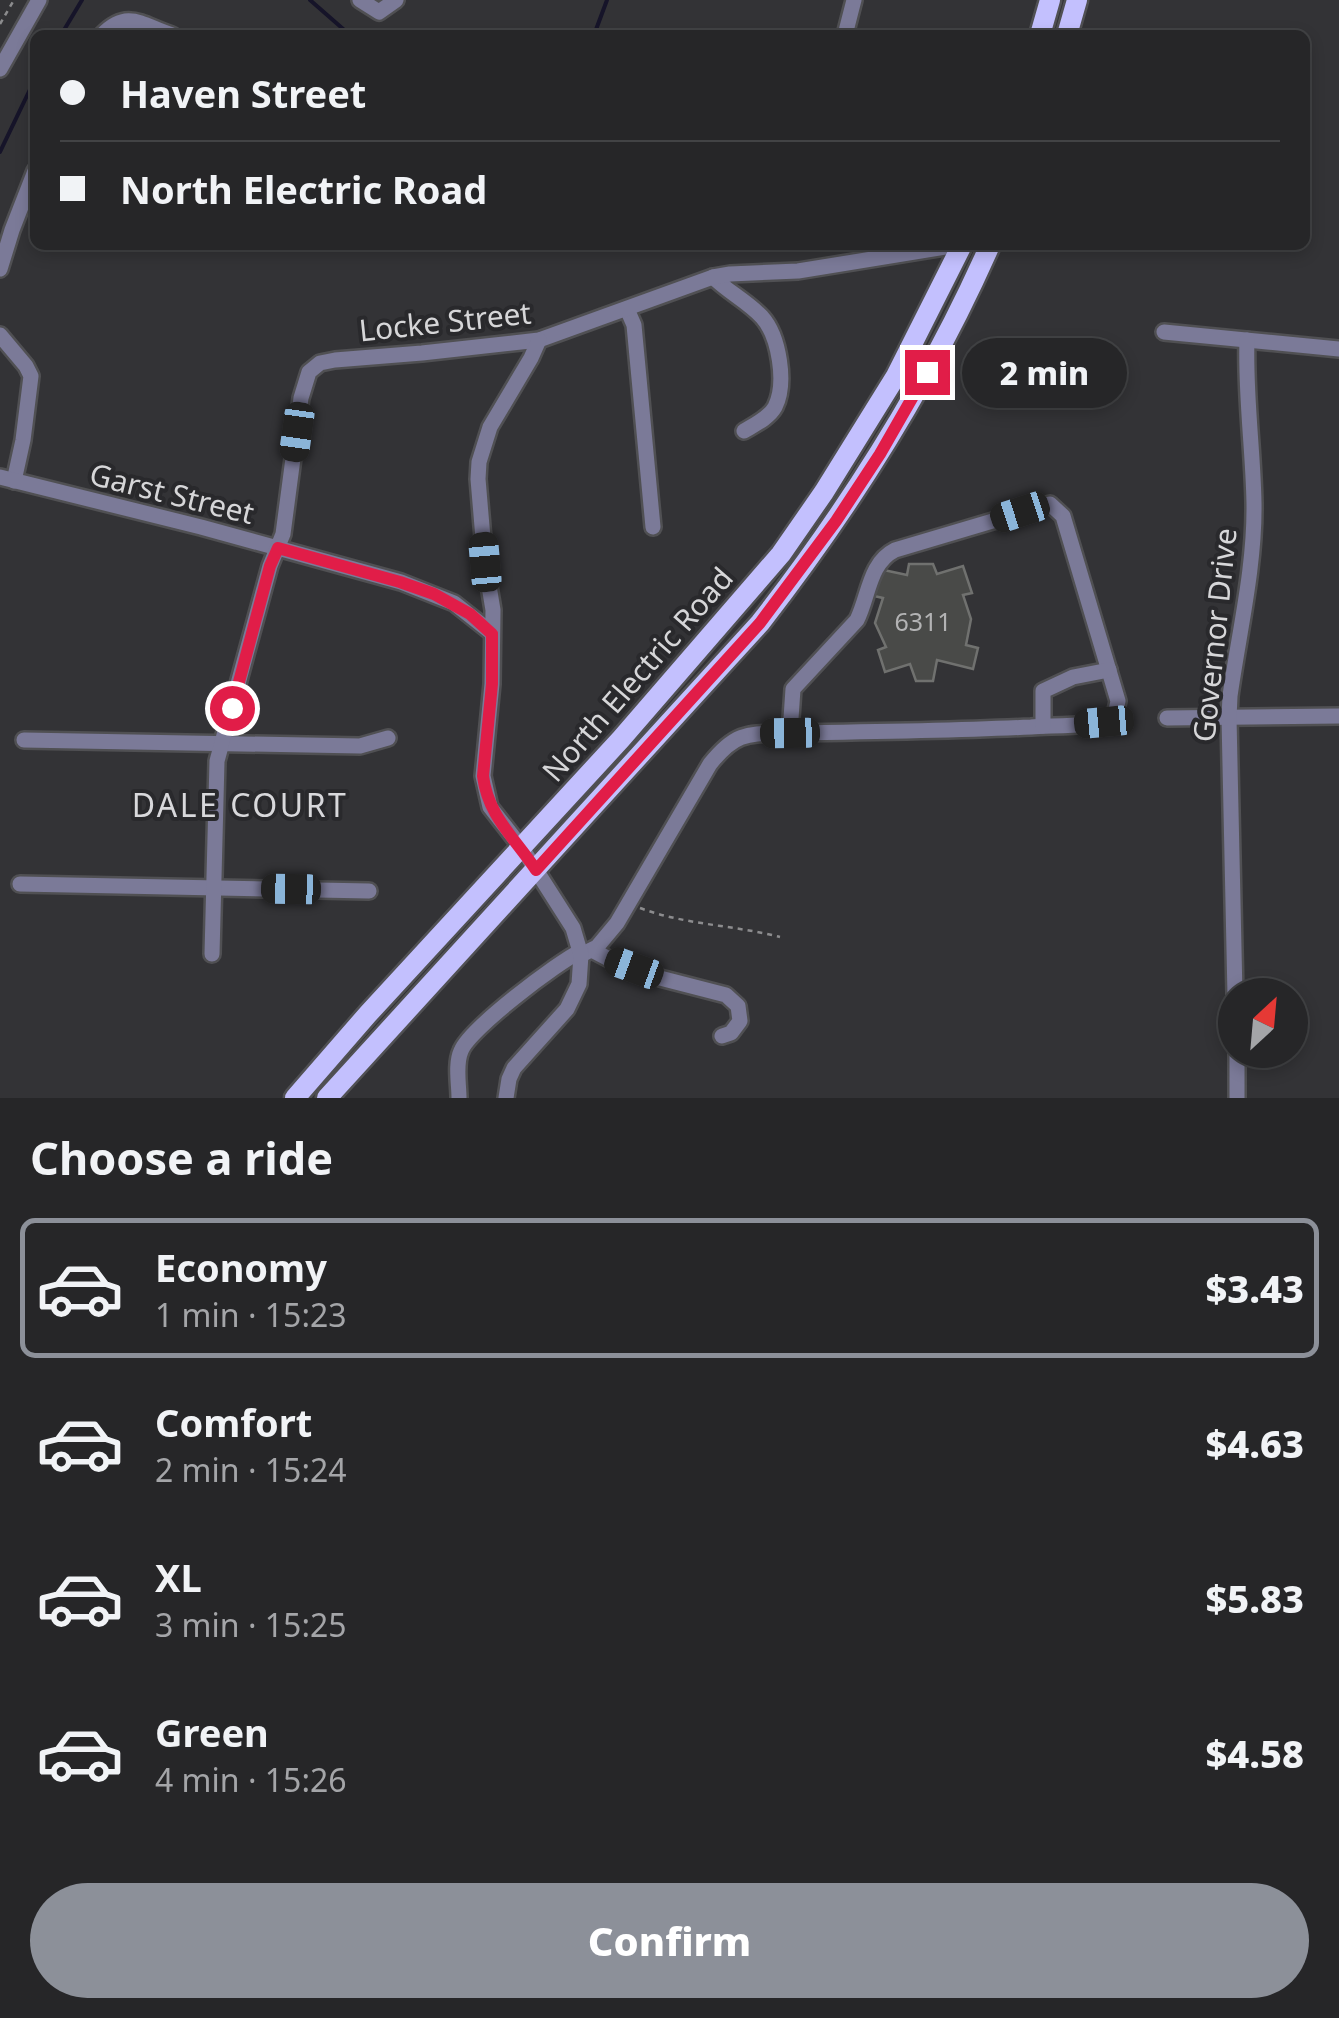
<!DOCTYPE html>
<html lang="en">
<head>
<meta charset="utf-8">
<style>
  :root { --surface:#262628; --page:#323234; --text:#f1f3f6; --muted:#a4a5a8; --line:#424345; --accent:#8c9099 }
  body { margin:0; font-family:"Noto Sans",sans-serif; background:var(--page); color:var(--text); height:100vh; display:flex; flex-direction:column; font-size:38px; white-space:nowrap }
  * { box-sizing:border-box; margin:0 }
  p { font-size:32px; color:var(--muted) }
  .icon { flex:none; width:55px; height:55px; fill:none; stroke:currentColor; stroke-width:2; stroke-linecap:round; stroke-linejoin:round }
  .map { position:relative; height:1098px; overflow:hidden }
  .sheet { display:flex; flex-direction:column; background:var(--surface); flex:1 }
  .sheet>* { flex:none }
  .guide { position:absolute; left:30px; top:30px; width:1280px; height:220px; border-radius:15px; box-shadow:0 5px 15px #0003,0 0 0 2px var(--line); display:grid; align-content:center; height:220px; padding:0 30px; background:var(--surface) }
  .needle { width:65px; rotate:26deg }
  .buttons { position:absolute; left:1218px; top:978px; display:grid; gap:20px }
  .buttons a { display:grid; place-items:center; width:90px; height:90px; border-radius:50%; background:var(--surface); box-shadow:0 5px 15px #0003,0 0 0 2px var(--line); font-size:50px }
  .end { position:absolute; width:45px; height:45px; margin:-22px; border:12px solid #e11d48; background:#fff; box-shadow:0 0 0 5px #fff }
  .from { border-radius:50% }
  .bubble { position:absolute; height:70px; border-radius:35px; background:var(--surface); box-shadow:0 5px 15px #0003,0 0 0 2px var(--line); font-size:32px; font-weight:800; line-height:70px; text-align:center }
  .car { position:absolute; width:30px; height:60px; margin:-30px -15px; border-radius:12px; box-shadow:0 0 8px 2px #0007; background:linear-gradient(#222 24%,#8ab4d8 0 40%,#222 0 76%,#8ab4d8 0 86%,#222 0) }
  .guide b { display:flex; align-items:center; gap:35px; height:95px; font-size:38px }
  .guide b+b { border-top:2px solid var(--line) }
  .guide i { width:25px; height:25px; background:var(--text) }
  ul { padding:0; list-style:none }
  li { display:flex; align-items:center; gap:30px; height:140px; margin:0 20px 15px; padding:0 10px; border:5px solid transparent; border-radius:15px }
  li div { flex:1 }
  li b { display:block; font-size:38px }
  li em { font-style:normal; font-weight:800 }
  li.on { border-color:var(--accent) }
  li>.icon { width:90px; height:90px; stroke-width:1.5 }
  h2 { padding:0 30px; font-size:45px; line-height:120px }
  .cta { display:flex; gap:20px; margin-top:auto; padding:20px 30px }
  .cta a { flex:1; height:115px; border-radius:60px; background:var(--accent); color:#fff; font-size:40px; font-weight:800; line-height:115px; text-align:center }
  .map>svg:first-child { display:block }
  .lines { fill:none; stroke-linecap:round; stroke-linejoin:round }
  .stream { stroke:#161429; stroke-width:4 }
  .building { fill:#494a48; stroke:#70716f; stroke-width:2.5 }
  .minor-casing { stroke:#505053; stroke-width:20 }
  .major-casing { stroke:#505053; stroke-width:25 }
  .path { stroke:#8c8c8e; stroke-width:2.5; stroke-dasharray:5 5; stroke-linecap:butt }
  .minor { stroke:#7b7a98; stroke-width:15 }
  .major { stroke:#c3c0fe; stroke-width:20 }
  .route { stroke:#e11d48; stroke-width:12 }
  .labels { text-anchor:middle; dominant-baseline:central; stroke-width:8; stroke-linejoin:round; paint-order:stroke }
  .number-label { font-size:25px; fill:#b3b3b4 }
  .street-label { font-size:30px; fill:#d6d6d8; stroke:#29292c }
  .neighbourhood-label { font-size:32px; letter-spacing:2.5px; fill:#d8d8db; stroke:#29292c }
</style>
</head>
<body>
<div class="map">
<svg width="1339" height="1098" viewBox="0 0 1339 1098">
  <rect width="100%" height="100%" fill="#333336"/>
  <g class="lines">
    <!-- stream -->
    <g class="stream">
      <path d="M310,0l40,35"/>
      <path d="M61,35l21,-35"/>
      <path d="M594,35l13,-35"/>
      <path d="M0,152l35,-73"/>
    </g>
  </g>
  <!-- building -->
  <path class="building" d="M909,564h24l4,10 26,-8 9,27 -9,2 8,24 -5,26 12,3 -5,21 -36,-9 -4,21h-17l-6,-17 -25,8 -7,-22 8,-3 -11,-24 8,-25 -9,-2 5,-27 28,6z"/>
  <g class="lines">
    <defs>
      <g id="minor">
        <path d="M360,0l19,12 17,-12"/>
        <path d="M102,35c26,-27 41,-9 70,0"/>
        <path d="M845,35l9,-35"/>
        <path d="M0,69l39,-69"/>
        <path d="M0,269l12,-39 23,-59"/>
        <path d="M713,277c15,15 34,24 49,40 17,19 25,66 13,90 -6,11 -21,18 -31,24"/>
        <path d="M627,309l7,16 19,202"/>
        <path d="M1164,332l175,17"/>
        <path d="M0,335l26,31 5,10 -8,64 -9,41"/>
        <path d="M0,477l201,50 200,55 53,21 38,30"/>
        <path d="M1050,504l13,12 55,185 -3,14c-16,13 -62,10 -84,12 -80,4 -160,5 -241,6l3,-44 64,-69c12,-24 12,-57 38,-70z"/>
        <path d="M1167,718l172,-2"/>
        <path d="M1043,726v-35l30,-14 36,-7"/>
        <path d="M24,740l336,6 28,-8"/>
        <path d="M20,884l349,7"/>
        <path d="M592,950l17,9 51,19 66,17 12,11 2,15 -9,12 -9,3"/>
        <path d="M212,954l5,-193 53,-195 13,-32 18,-136 8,-26 11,-9 15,-3 87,-7 117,-13 174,-63 17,-3 68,-3 160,-26"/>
        <path d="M581,955l16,-8 20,-24 93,-159c27,-34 39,-30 80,-31"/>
        <path d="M1235,995l-6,-277 1,-22c9,-64 25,-129 24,-193 -1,-55 -9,-109 -7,-163"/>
        <path d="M1237,1050v48"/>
        <path d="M459,1098c0,-14 -4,-34 2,-47 8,-22 97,-89 120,-100"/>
        <path d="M506,1098l3,-19 5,-11 53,-59 12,-25 2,-29 -8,-27 -51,-80 -32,-41 -7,-31 9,-92 1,-74 -8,-48 -7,-83 1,-17 11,-35 41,-69 8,-18"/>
      </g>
      <g id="major">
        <path d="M1040,35l10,-35"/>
        <path d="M1067,35l10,-35"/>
        <path d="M295,1098l73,-84 253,-275 160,-185 43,-62 72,-116 66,-131"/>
        <path d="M327,1098l433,-475c91,-117 170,-242 230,-378"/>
      </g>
    </defs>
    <!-- minor casing -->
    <use href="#minor" class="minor-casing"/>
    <!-- major casing -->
    <use href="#major" class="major-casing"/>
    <!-- path -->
    <g class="path">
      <path d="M0,24l14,-24"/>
      <path d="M640,908c45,17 94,17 140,29"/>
    </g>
    <!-- minor -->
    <use href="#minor" class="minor"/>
    <!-- major -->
    <use href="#major" class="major"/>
  </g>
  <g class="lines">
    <!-- route -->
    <path class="route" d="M232,708l38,-142 8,-18 122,34 34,12 36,20 22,20v50l-9,92c5,40 31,61 53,94l224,-247 76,-102 44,-67 47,-82"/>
  </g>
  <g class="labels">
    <!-- number labels -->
    <g class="number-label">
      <text x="923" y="621">6311</text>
    </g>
    <!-- street labels -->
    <g class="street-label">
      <text transform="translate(445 321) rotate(-6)">Locke Street</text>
      <text transform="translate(172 493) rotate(14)">Garst Street</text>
      <text transform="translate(1214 635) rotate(-84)">Governor Drive</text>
      <text transform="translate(637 674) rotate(-49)">North Electric Road</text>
    </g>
    <!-- neighbourhood labels -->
    <g class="neighbourhood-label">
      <text x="240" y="804">DALE COURT</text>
    </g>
  </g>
</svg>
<div class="buttons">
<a><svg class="needle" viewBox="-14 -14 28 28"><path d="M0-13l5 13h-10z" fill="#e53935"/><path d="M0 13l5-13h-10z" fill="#a4a5a8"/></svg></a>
</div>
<i class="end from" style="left:232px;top:708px"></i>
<i class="end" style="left:927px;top:372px"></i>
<div class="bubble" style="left:962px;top:338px;width:165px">2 min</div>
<i class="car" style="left:297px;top:432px;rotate:188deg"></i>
<i class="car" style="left:1020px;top:512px;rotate:252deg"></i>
<i class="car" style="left:485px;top:562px;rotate:355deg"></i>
<i class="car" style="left:1104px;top:722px;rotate:265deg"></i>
<i class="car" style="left:790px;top:733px;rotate:269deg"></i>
<i class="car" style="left:291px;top:889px;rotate:271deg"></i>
<i class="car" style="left:634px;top:968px;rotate:290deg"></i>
<div class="guide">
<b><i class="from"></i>Haven Street</b>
<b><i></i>North Electric Road</b>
</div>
</div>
<section class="sheet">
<h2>Choose a ride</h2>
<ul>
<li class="on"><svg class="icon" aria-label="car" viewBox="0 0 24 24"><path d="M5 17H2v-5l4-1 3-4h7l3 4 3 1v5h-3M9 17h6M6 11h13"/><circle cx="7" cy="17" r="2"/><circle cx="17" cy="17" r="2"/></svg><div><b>Economy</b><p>1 min · 15:23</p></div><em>$3.43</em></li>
<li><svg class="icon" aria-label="car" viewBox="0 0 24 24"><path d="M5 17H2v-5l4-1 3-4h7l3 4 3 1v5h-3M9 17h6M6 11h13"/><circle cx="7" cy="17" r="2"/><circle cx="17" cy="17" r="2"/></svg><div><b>Comfort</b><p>2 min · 15:24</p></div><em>$4.63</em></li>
<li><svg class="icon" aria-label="car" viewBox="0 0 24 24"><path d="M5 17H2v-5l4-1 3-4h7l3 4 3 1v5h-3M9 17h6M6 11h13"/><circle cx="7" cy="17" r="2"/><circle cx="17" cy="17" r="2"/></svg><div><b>XL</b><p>3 min · 15:25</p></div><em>$5.83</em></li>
<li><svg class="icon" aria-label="car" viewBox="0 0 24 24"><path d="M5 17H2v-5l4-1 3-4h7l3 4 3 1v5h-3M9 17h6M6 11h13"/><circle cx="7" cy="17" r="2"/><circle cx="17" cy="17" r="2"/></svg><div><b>Green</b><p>4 min · 15:26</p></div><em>$4.58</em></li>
</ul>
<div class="cta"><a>Confirm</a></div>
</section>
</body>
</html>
